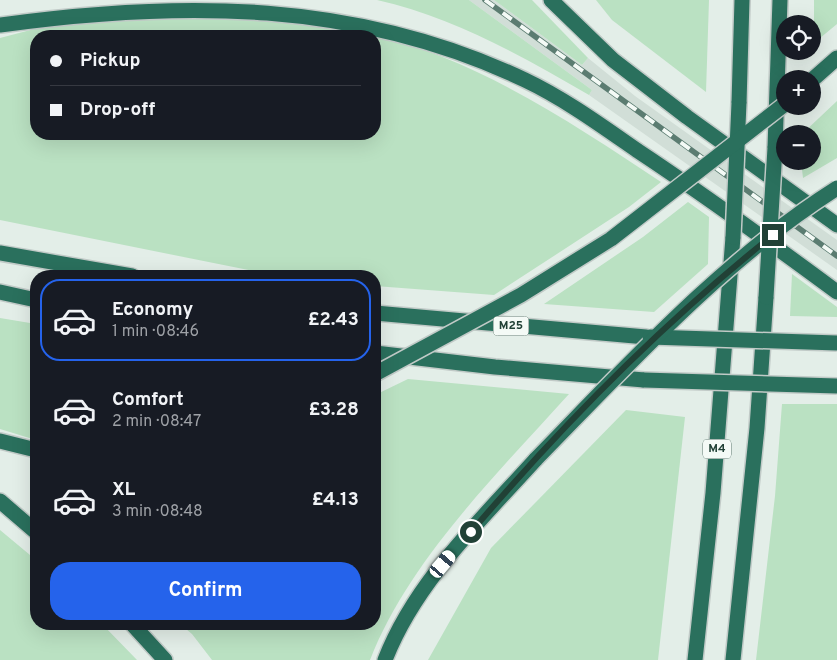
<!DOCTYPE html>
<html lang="en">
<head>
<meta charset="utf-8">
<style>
  :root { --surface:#171b24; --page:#20242c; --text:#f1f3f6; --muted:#9ea1a6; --line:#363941; --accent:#2563eb }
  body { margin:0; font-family:Overpass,sans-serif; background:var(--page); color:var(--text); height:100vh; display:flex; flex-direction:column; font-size:19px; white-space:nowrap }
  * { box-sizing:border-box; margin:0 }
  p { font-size:16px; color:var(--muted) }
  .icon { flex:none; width:28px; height:28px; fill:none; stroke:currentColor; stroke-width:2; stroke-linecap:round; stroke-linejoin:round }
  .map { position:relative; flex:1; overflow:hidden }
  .drawer { position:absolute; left:30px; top:270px; width:351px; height:360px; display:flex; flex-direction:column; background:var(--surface); border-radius:20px; box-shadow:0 5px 20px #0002 }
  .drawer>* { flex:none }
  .banner { position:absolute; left:30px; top:30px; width:351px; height:110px; border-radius:20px; box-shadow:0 5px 20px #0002; display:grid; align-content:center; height:110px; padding:0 20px; background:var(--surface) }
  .controls { position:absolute; left:776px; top:15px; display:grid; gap:10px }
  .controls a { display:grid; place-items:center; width:45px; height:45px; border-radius:50%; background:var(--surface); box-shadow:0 5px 20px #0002; font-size:25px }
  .end { position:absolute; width:22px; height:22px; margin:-11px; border:6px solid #214136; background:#fff; box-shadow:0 0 0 2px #fff }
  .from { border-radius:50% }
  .car { position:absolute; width:15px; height:30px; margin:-15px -8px; border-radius:6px; box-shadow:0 0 4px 1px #0007; background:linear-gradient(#fff 24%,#345 0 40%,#fff 0 76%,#345 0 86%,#fff 0) }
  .banner b { display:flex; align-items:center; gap:18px; height:48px; font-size:19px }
  .banner b+b { border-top:1px solid var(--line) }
  .banner i { width:12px; height:12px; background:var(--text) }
  ul { padding:9px 0 0; list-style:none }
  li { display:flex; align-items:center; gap:15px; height:82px; margin:0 10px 8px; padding:0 10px; border:2px solid transparent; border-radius:20px }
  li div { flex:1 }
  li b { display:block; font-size:19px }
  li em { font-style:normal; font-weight:700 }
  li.current { border-color:var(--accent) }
  li>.icon { width:45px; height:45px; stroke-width:1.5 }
  .action { display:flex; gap:10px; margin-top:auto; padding:10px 20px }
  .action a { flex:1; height:58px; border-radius:20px; background:var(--accent); color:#fff; font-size:20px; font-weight:700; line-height:58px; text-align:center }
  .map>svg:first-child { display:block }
  .built { fill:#d1ded7 }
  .green { fill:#bae1c2 }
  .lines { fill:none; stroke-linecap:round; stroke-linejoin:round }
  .highway-casing { stroke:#c1cac7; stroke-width:18 }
  .highway { stroke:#2a705d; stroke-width:15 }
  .rail-casing { stroke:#5b7c71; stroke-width:5.5 }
  .rail { stroke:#f4faf6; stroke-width:4; stroke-dasharray:11; stroke-linecap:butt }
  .highway-bridge-casing { stroke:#c1cac7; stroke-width:18; stroke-linecap:butt }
  .highway-bridge { stroke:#2a705d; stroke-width:15 }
  .route { stroke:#214136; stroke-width:6 }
  .labels { text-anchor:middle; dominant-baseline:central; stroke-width:4; stroke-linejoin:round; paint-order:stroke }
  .shield { fill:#f4faf6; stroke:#607870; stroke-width:1 }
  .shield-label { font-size:12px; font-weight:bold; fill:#214136 }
</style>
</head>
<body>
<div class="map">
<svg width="837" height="660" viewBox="0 0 837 660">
  <rect width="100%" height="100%" fill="#e3eee8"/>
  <!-- built -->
  <path class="built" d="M469,0h25l88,65 6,-7 47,38 202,144v30l-248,-175 3,-5z"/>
  <!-- green -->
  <g class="green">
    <path d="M377,0h92l123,90 -3,5c-67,-39 -136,-78 -212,-95z"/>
    <path d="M494,0h38l56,58 -6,7z"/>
    <path d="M596,0h113l-3,92 -94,-72z"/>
    <path d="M814,0h23v24l-23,19z"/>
    <path d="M127,14l186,8 61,14h-338v98h339v-98c99,21 202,90 286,146l-32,25 -135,88 -119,-9v-10h-83l-29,-3 -263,-53v-182l42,-11z"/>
    <path d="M837,101v57l-34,20 -2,-17h11v-27h-10z"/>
    <path d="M688,202l21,15 -1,47 -54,48 -110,-8 99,-67z"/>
    <path d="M792,274l45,33v10l-47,-1z"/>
    <path d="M0,318l36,6v116l-36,-11z"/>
    <path d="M408,379l161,15c-71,79 -160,166 -199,266h-158l-20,-26 -12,-10h195v-229z"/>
    <path d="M782,404h55v256h-81l19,-164z"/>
    <path d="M626,410l59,7 -27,243h-230l63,-112z"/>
    <path d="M0,530l36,30v64h66l35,36h-137z"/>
  </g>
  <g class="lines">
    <defs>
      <g id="highway">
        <path d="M551,0l62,60 74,57 150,108"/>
        <path d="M0,25c181,-25 357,-25 525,55 40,19 77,46 113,71 68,45 134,93 199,141"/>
        <path d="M812,80l25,-22"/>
        <path d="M739,103l3,-103"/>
        <path d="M775,148l5,-148"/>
        <path d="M0,253l132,23"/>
        <path d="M0,292l36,8"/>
        <path d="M375,313l271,24"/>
        <path d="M375,353l120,14 149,13"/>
        <path d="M0,441l36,9"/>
        <path d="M0,501l36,31"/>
        <path d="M132,624l33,36"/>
        <path d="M385,660c30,-78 96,-140 151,-201"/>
        <path d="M695,660l18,-167 20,-256"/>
        <path d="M733,660l24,-232 9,-131"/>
      </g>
    </defs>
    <!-- highway casing -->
    <use href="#highway" class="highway-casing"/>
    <!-- highway -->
    <use href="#highway" class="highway"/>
    <defs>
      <path id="rail" d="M485,0l352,256"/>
    </defs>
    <!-- rail casing -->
    <use href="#rail" class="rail-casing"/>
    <!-- rail -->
    <use href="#rail" class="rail"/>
    <defs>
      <g id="highway-bridge">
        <path d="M733,237l6,-134"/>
        <path d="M766,297l9,-149"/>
        <path d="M650,337l187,6"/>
        <path d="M375,374l146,-79 90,-56 174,-135"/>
        <path d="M644,380l193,6"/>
        <path d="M536,459c94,-96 187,-199 301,-271"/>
      </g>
    </defs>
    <!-- highway-bridge casing -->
    <use href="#highway-bridge" class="highway-bridge-casing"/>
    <!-- highway-bridge -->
    <use href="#highway-bridge" class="highway-bridge"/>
  </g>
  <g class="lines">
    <!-- route -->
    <path class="route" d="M471,532c91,-107 192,-209 302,-297"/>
  </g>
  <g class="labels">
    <!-- shield labels -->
    <g class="shield">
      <rect x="493.5" y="316.5" width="35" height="19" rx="4"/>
      <rect x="703" y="439.5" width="28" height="19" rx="4"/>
    </g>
    <g class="shield-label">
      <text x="511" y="326">M25</text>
      <text x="717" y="449">M4</text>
    </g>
  </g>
</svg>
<div class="controls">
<a><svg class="icon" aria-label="locate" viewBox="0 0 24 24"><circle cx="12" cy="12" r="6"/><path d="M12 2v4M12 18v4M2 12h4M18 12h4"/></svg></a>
<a>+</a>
<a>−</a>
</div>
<i class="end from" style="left:471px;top:532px"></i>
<i class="end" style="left:773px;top:235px"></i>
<i class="car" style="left:443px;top:564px;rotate:40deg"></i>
<div class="banner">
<b><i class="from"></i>Pickup</b>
<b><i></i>Drop-off</b>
</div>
<section class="drawer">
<ul>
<li class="current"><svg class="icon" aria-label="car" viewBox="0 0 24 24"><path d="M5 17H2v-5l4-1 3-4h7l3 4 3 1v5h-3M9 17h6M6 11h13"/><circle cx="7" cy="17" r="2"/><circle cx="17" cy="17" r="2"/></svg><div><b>Economy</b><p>1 min · 08:46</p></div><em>£2.43</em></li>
<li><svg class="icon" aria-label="car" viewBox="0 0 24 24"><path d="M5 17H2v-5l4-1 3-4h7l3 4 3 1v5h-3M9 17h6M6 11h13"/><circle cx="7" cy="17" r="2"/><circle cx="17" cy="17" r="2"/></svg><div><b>Comfort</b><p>2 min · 08:47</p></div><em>£3.28</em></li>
<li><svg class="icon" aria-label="car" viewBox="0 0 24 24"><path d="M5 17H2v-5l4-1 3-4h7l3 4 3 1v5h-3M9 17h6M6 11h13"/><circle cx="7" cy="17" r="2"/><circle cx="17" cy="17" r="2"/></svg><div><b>XL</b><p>3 min · 08:48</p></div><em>£4.13</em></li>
</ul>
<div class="action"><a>Confirm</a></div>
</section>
</div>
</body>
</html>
